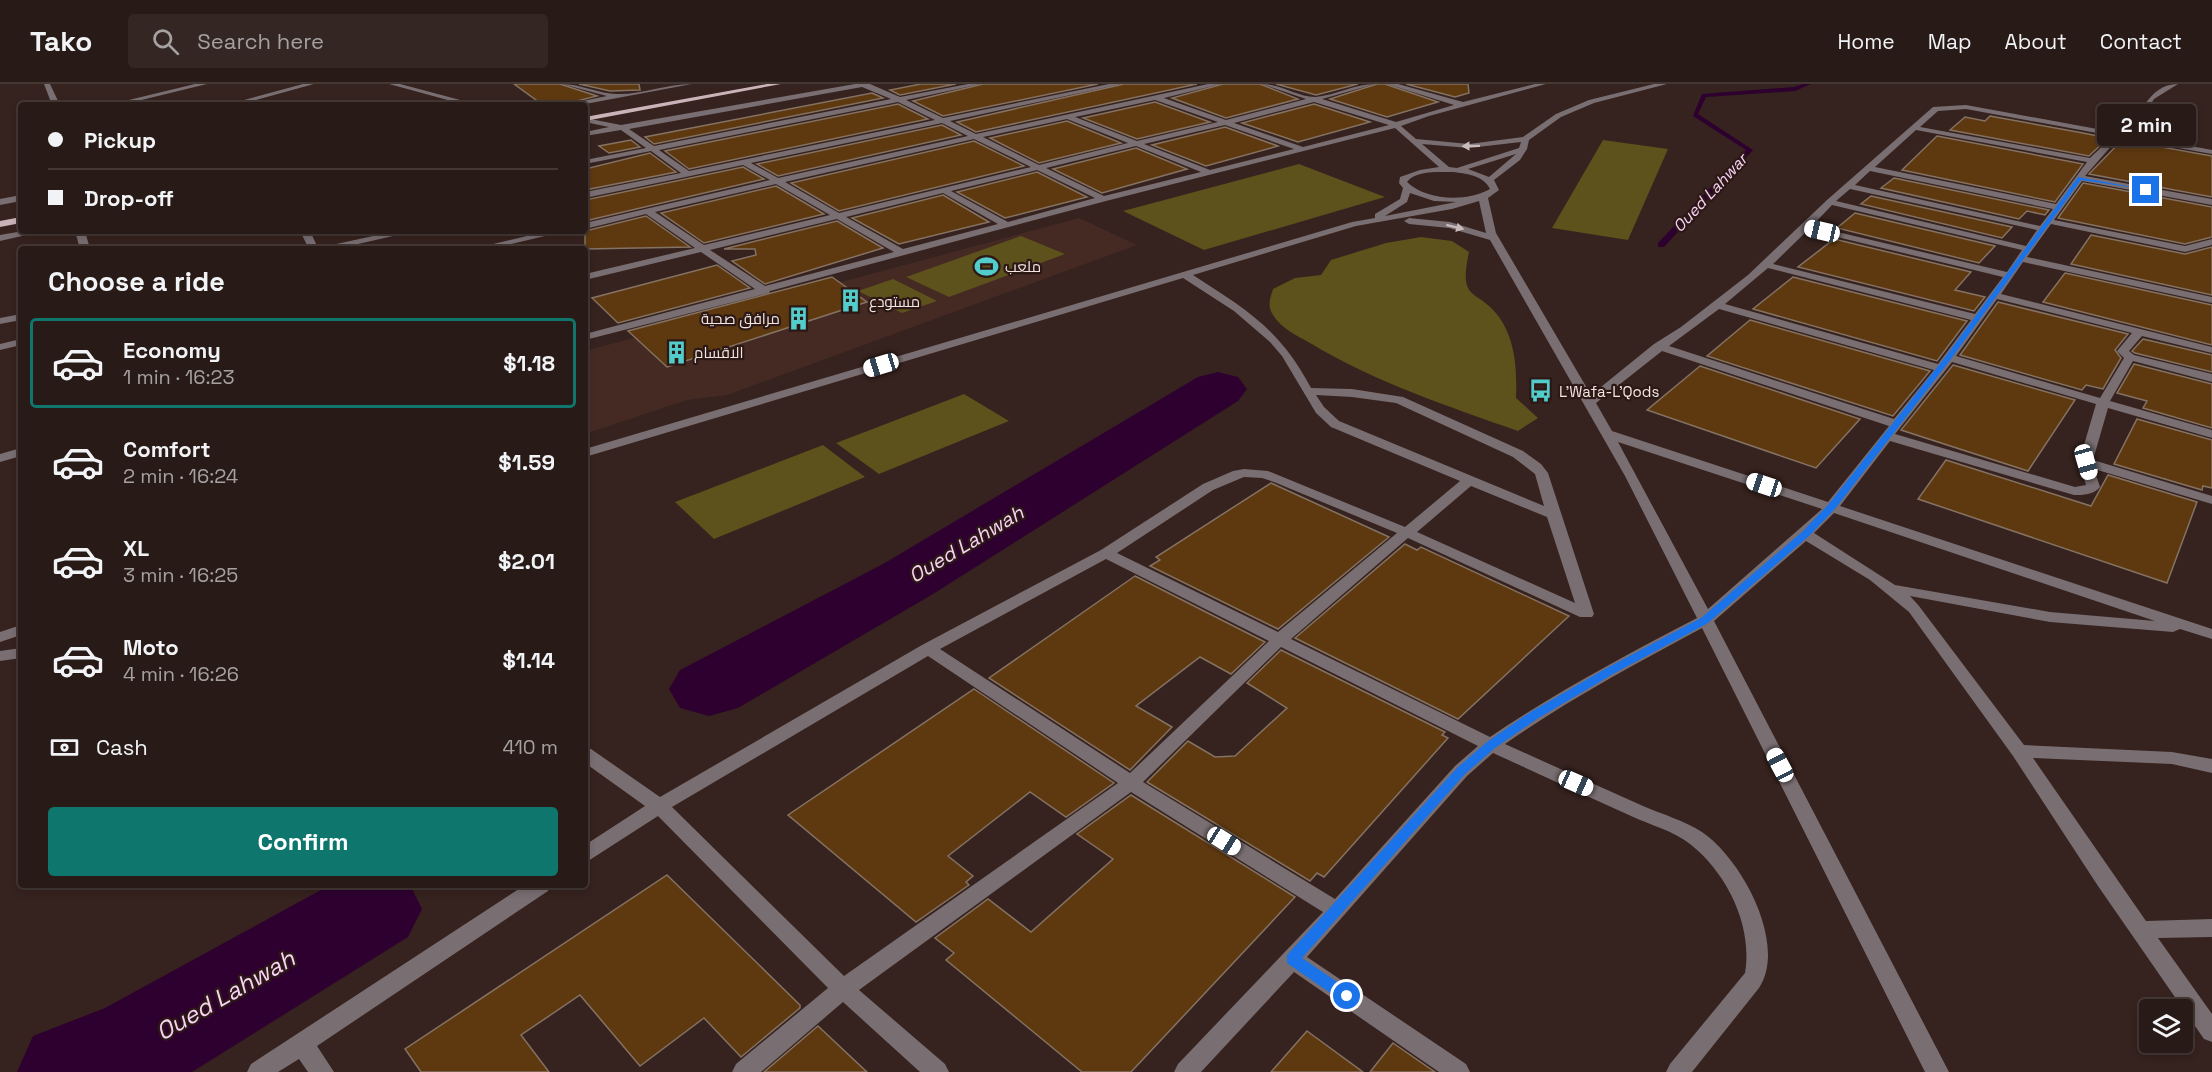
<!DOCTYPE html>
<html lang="en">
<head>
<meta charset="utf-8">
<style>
  :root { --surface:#281a16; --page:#342723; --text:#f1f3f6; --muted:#a5a1a1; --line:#443835; --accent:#0f766e }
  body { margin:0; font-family:"Space Grotesk",Cairo,sans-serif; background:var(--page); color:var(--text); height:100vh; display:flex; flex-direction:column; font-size:22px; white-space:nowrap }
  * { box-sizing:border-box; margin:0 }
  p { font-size:20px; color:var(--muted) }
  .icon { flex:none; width:33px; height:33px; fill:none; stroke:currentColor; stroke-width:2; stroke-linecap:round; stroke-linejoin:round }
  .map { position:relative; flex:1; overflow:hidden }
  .details { position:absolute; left:18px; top:162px; width:570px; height:642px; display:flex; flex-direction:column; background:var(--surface); border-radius:6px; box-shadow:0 3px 9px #0003,0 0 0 2px var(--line) }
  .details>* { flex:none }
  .banner { position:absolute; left:18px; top:18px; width:570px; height:132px; border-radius:6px; box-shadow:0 3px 9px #0003,0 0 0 2px var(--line); display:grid; align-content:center; height:132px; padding:0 30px; background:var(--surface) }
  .fabs { position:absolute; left:2139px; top:915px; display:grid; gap:12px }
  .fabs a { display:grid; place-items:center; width:54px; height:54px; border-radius:6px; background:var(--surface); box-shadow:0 3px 9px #0003,0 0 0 2px var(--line); font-size:30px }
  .end { position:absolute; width:27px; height:27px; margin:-14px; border:8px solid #1a73e8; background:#fff; box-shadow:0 0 0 3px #fff }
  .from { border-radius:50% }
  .bubble { position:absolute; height:42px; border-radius:6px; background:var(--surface); box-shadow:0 3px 9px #0003,0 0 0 2px var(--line); font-size:20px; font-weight:800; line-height:42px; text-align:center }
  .car { position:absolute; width:18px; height:36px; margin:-18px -9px; border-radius:8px; box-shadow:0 0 4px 2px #0007; background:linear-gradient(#fff 24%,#345 0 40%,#fff 0 76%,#345 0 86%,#fff 0) }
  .banner b { display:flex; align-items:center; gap:21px; height:57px; font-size:22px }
  .banner b+b { border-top:2px solid var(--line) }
  .banner i { width:15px; height:15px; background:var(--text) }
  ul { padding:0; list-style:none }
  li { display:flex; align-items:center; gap:18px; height:90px; margin:0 12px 9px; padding:0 18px; border:3px solid transparent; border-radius:6px }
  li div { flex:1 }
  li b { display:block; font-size:22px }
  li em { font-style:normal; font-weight:800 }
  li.active { border-color:var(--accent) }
  li>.icon { width:54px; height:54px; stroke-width:1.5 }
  h2 { padding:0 30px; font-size:27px; line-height:72px }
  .pay { display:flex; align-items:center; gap:15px; height:66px; padding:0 30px; font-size:22px }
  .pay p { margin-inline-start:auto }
  .cta { display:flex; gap:12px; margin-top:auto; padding:12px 30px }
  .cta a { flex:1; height:69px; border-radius:6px; background:var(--accent); color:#fff; font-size:24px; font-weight:800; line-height:69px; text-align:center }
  header { display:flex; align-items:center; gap:36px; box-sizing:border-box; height:84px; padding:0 30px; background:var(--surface); border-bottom:2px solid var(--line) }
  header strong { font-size:28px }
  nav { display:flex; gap:33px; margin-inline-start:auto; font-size:21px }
  .search { width:420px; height:54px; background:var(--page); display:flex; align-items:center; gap:15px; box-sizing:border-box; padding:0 21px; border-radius:6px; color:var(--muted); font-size:22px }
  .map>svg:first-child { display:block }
  .built { fill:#452a24 }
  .green { fill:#5d511c }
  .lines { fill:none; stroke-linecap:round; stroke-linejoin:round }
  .stream { fill:#2e0030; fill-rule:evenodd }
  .river { fill:#2e0030; fill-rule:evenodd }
  .building { fill:#5e3910; stroke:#847263; stroke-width:1.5 }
  .minor { fill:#796e71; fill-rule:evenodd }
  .major { fill:#cab4ba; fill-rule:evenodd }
  .oneway { fill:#c8bbba }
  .route { fill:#1a73e8 }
  .labels { text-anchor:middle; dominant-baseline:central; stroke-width:4.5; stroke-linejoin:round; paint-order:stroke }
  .far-poi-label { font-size:15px; fill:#f3e5e2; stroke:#2c1915; text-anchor:start }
  .far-water-label { font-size:16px; font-style:italic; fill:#f8d3f7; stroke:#2c1915 }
  .water-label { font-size:20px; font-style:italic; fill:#f8d3f7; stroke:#2c1915 }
  .near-water-label { font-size:24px; font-style:italic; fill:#f8d3f7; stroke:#2c1915 }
</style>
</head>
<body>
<header>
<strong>Tako</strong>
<div class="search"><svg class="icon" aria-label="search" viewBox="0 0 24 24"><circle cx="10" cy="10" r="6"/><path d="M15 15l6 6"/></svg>Search here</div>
<nav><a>Home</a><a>Map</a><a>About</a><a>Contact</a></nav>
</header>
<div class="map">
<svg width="2212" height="988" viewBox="0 0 2212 988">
  <rect width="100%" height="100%" fill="#36221e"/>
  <!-- built -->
  <path class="built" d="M1079,134l58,27 -410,150 -40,5 -102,34v-83z"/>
  <!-- green -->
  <g class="green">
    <path d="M1603,56l65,9 -40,91 -76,-12z"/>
    <path d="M1299,80l86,33 -181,53 -81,-39z"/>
    <path d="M1021,152l44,18 -116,43 -43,-20z"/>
    <path d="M1421,153l31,4 17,11c-11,52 8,35 30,65 17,24 18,54 17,81l22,20 -20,13c-71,-25 -143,-49 -208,-88 -13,-7 -29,-15 -37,-28 -6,-9 -3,-16 0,-26l22,-11 26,-3 10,-15 55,-17z"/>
    <path d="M893,195l44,22 -35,12 -44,-22z"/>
    <path d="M964,310l45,27 -130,53 -43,-31z"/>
    <path d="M823,361l42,32 -151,62 -39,-37z"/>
  </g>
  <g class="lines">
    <!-- stream -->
    <path class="stream" d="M1803,0h8l-16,7 -89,6 -8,17 55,36 -89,97h-6v-4l88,-93 -53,-34 9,-22 92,-7z"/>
    <!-- river -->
    <g class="river">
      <path d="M1218,288l20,5 9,12 -9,12 -305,193 -195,114 -29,8 -29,-8 -11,-19 11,-19 203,-106 315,-187z"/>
      <path d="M330,801h80l12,24 -14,28 -216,135h-175l16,-36 72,-28z"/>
    </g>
  </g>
  <!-- building -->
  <g class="building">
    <path d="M514,0h46l37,12 -36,9h-18z"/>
    <path d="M579,0h60l1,6 -30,1z"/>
    <path d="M921,0h35l-56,11 -10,-5z"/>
    <path d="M983,0h115l-155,32 -30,-15z"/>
    <path d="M1124,0h73l-221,48 -19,-10z"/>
    <path d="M1223,0h37l38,15 -72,19 -54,-20z"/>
    <path d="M1276,0h82l-42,11z"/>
    <path d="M1377,0h8l53,18 -51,15 -57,-18z"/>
    <path d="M1406,0h62l1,9 -14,4z"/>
    <path d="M872,9l11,5 -229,46 -9,-7z"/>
    <path d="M1155,18l55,20 -73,17 -54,-21z"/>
    <path d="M898,20l30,15 -239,50 -24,-18z"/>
    <path d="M1314,20l56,18 -72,20 -56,-19z"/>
    <path d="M1990,32l93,17 25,5 -19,18 -139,-26 15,-13 20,4z"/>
    <path d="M1067,37l54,22 -82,20 -49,-25z"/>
    <path d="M942,41l19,10 -183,41 -21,-12z"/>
    <path d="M1225,43l53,19 -72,20 -54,-21z"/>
    <path d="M1937,52l146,28 -28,38 -153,-32z"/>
    <path d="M631,56l9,7 -31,6 -10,-7z"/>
    <path d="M2122,56l90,16v41l-123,-23z"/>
    <path d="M974,57l50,25 -185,45 -48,-28z"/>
    <path d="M1136,64l51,21 -85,24 -49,-24z"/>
    <path d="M650,69l26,19 -91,18v-21z"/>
    <path d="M743,83l21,12 -179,42v-21z"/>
    <path d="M1037,88l50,25 -82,21 -48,-26z"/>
    <path d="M1894,94l155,32 -4,5 -18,-4 -8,8 -138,-31z"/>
    <path d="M2083,99l129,24v30l-27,7 -127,-26z"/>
    <path d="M776,102l48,28 -120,29 -43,-30z"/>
    <path d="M943,111l46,27 -90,22 -47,-26z"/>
    <path d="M1871,112l141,31 -10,11 -141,-34z"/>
    <path d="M1855,129l140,33 -16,17 -142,-35z"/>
    <path d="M646,132l44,31 -105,2v-18z"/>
    <path d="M837,137l46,27 -118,36 -33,-23 24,-6 -1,-6h-31z"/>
    <path d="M2091,151l94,19 27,-7v48l-141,-31z"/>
    <path d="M1834,155l137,33 -16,18 30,7 -11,14 -176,-44z"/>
    <path d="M717,181l33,23 -132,35 -26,-25z"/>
    <path d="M2065,189l147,32v40l-169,-43z"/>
    <path d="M832,193l35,25 -200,65 -39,-36z"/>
    <path d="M1793,193l174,44 -30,40 -184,-52z"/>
    <path d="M1998,218l130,32 -13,16 6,8 -18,31 -17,-4 -4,5 -122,-35z"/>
    <path d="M1750,236l180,51 -37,45 -186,-60z"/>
    <path d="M2143,255l69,16v17l-77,-19 -3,-2z"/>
    <path d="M2134,280l78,20v44l-69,-20 4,-7 -30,-8z"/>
    <path d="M1953,281l122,35 -47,71 -127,-41z"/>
    <path d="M1700,282l160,53 -44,49 -169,-58z"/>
    <path d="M2137,335l75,21v48l-9,-2 -1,4 -88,-26z"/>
    <path d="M1946,376l145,46 17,-31 89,27 -30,81 -249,-84z"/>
    <path d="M1271,399l118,54 -111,92 -128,-63 10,-6 -4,-3z"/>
    <path d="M1405,460l12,6 4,-3 148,69 -111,103 -163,-81z"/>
    <path d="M1135,492l130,66 -34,32 -31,-17 -64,49 36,21 -42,43 -141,-92z"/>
    <path d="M1281,566l164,82 -3,3 6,3 -124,139 -7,-4 -7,8 -163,-99 41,-41 27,16 20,-1 52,-48 -40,-25z"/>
    <path d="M974,605l140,94 -48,34 -36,-25 -82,64 25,20 -7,6 3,3 -53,37 -128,-107z"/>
    <path d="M1131,711l164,102 -164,175h-49l-136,-112 8,-7 -19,-15 53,-39 43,33 82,-73 -36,-25z"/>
    <path d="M667,791l133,130v3l-59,49 -37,-39 -64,48 -60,-71 -59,40 28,37h-128l-16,-23z"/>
    <path d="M818,942l49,46h-103z"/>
    <path d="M1307,947l56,41h-92z"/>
    <path d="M1393,959l42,29h-65z"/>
  </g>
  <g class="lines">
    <!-- minor -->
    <g class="minor">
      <path d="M44,0h6l10,21h-8z"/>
      <path d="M195,0h12l-86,21h-13z"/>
      <path d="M303,0h11l-76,21h-12z"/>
      <path d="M389,0h11l79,21h-13z"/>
      <path d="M562,0c19,0 37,10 55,10 22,1 50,-10 75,-10l-112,21h-17l44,-9z"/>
      <path d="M855,0h15l30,13 68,-13h13l-75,16 37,18 166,-34h13l-172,37 26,13 232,-50h13l-57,14 62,22 80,-21 -44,-15c18,0 38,14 54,13 20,-2 39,-13 59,-13l-53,15 74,23 58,-17 -67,-21h11l65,18 72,-18h11l-117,32 -28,10 15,13 53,5 54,-7 33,-23 33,-14 65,-16h13l-73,19 -33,14 -32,23 -2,9 -7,11 -26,20 5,10 -11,8 8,35 95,162 63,-51 27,-17 67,-52 79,-75 106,-93 33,-2 153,28c23,-14 28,-49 59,-49l-24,15 -19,31 -8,4 85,16v4l-90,-16 -8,5 -29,33 127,23v6l-130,-24 -28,39 131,26 27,-7v6l-27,7 -134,-28 -24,33 185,40v6l-189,-41 -22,32 211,53v6l-70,-17 -13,15 5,4 78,19v8l-79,-21 -23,40 102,29v8l-104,-30 -15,52 119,36v8l-118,-35 6,18c-7,8 -16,8 -26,8l-184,-54 -50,65 372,123v10l-32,-10 -7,3 -123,-10 -140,-26 9,10 105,139 148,7 40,7v14l-40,-9 -139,-6 113,163 66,-2v18l-54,1 54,76v28l-8,-3 -106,-153 -85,-130 -104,-144 -39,-32 -64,-39 -92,80 235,451h-24l-223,-444c-67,36 -134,72 -197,116 46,21 92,41 138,62 19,8 42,15 59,26 39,26 86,112 57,156l-67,84h-26l4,-8 75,-91c8,-47 -18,-100 -55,-129 -16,-13 -40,-19 -59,-28 -46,-21 -92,-42 -138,-63l-26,23 -160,181 159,107 4,8h-31l-145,-100 -93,100h-27l4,-8 145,-152 -192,-120 -272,198 86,74 4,8h-29l-77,-70 -82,70h-29l4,-8 92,-76 -170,-172 -73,47v-18l60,-39 -60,-43v-15l6,1 69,48 262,-152 179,-95 102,-66 30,-13 11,-2 24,2 137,56 55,-46 -129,-54 -15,-14 -34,-57 -12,-14 -36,-31 -51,-33 -598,179v-8l767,-227 23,-4v-4l25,-15 3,-11 -4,-5 1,-6 20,-7 19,-3 -44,-39 -289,73 -336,90 -1,2 -184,47v-6l170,-45 -54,-37 -116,28v-6l110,-26 -49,-34 -61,15v-6l185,-43 -27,-15 -158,33v-6l96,-19 -30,-22 -66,13v-4l61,-12 -25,-18 -36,6v-4l24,-5 -24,-5v-4l36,7zM862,3l29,12 -237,47 -25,-17zM1155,16l63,22 -81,19 -62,-24zM898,18l37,18 -246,51 -30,-21zM1314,18l75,23 -86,22 -69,-24zM1966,25l147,27 -23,22 -170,-31 18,-16zM1067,35l61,24 -89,22 -56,-28zM942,39l26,13 -190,42 -27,-15zM1225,41l69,24 -84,21 -66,-26zM1916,46l171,32 -31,42 -181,-37zM974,55l57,28 -192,46 -54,-31zM1521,58l-2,6 -62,20 -8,-1 -27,-23 47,4zM1136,62l65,26 -97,24 -58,-28zM1516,70l-27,23 -21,-8zM1037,86l58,28 -87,24 -57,-31zM1870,87l183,38 -13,17 -185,-41zM1453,88c14,2 30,3 37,17 -23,13 -63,12 -83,-7 8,-12 33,-10 46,-10zM776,100l54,31 -126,30 -49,-33zM1850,105l187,41 -11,16 -190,-45zM943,109l55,31 -95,25 -57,-32zM1410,109l24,8 22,1 -71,14 22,-14zM1479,117l7,32 -36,-11 -41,-4 -5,3 5,3 40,4 41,12 135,236 72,142c-71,37 -141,74 -207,119l-199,-98 117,-101 172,79h12l2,-3 -46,-141 -7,-9 -18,-13 -120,-54 -51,-8 -41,-1c-31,-59 -64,-78 -118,-113l163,-49 96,-17zM1832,121l190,45 -15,22 -195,-46zM837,135l57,33 -129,34 -55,-36zM1808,146l195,47 -28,37 -202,-50zM1768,184l203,52 -33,44 -213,-60zM1997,215l135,34 -15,18 7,7 -24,40 -144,-42zM1719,225l215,61 -40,49 -225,-73zM1662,267l227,75 -61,76 -216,-71 -16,-28zM1952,278l144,42 -17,58 7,23 -11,2 -180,-53zM1316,311l36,2 44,6 117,54 22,17 9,32 -205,-85 -15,-14zM1618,358l204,67 -114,100zM1244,393l18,1 12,4 123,51 -119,99 -161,-79 96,-63zM1471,402l76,31 28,86 -158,-71zM1834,429l321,108 -105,-9 -155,-27 -81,-52zM1106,475l163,82 -139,132 -190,-124zM1281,563l197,99 -23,20 -120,133 -192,-117zM928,572l190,127 -274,193 -172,-169z"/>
      <path d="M21,111v6l-21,4v-6z"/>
      <path d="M23,147h21l-44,10v-6z"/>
      <path d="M75,147h10l5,18h-10z"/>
      <path d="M300,147h10l8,17 78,-17h19l-79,18h-27z"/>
      <path d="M548,147h18l-76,18h-18z"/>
      <path d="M21,230v6l-21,4v-6z"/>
      <path d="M21,255v6l-21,5v-6z"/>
      <path d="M21,364v8l-21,6v-8z"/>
      <path d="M21,541v10l-21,7v-10z"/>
      <path d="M21,564v10l-21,3v-10z"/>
      <path d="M525,801h26l-3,6 -231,155 17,26h-26l-9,-13 -21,13h-31l4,-8z"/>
    </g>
    <!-- major -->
    <g class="major">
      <path d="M767,0h14l-196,37v-4z"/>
      <path d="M21,133v6l-21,4v-6z"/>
    </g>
  </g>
  <!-- one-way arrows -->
  <defs><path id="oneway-solid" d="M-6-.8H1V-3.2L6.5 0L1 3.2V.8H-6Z" transform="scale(1.5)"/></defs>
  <g class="oneway">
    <use href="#oneway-solid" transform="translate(1471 62) rotate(179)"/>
    <use href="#oneway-solid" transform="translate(1455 143) rotate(14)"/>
  </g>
  <!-- route -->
  <path class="route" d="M2078,93l71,13 -68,-10 -130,179 -116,150 -26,27 -101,87 -95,51 -76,45 -42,29 -30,26 -163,184 50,34v9h-10l-55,-38v-8l170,-187 30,-26 42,-29 76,-44 96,-51 101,-86 26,-27 118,-149z"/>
  <!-- icons -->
  <defs>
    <symbol id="stadium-bare" viewBox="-9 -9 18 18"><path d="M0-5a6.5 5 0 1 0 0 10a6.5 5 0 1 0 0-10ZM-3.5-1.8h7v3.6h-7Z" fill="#53cdcb" stroke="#2c1915" stroke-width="2.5" paint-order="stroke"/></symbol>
    <symbol id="building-bare" viewBox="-9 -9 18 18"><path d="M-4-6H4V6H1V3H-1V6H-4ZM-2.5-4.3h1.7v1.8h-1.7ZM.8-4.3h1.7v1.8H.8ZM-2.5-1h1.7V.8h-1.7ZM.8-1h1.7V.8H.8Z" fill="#53cdcb" stroke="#2c1915" stroke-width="2.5" paint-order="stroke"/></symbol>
    <symbol id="bus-bare" viewBox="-9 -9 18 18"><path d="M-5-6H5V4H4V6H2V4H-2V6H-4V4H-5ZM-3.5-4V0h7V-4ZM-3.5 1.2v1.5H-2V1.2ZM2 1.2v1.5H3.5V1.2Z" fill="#53cdcb" stroke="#2c1915" stroke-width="2.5" paint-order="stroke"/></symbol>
  </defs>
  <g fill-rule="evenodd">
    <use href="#stadium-bare" x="970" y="166" width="33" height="33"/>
    <use href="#building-bare" x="834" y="200" width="33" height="33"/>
    <use href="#building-bare" x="782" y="218" width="33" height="33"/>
    <use href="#building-bare" x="660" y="252" width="33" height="33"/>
    <use href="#bus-bare" x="1524" y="290" width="33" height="33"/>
  </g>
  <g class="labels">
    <!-- far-poi labels -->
    <g class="far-poi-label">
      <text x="1005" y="182">ملعب</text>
      <text x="869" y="217">مستودع</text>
      <text x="780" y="234" text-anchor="end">مرافق صحية</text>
      <text x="694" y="268">الاقسام</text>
      <text x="1559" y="307">L'Wafa-L'Qods</text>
    </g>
    <!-- far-water labels -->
    <g class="far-water-label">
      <text transform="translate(1710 109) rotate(-47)">Oued Lahwar</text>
    </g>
    <!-- water labels -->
    <g class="water-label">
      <text transform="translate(966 460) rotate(-31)">Oued Lahwah</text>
    </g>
    <!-- near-water labels -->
    <g class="near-water-label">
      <text transform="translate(225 911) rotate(-30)">Oued Lahwah</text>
    </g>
  </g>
</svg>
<div class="fabs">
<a><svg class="icon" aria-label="layers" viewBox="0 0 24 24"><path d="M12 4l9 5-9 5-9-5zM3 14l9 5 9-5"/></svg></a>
</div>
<i class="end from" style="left:1347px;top:912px"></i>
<i class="end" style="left:2146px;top:106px"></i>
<div class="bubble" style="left:2097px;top:20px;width:99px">2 min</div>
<i class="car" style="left:1822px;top:147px;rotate:283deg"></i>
<i class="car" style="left:881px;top:281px;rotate:253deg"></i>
<i class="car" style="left:2086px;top:378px;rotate:164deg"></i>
<i class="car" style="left:1764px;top:401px;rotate:288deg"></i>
<i class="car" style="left:1780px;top:681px;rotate:332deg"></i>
<i class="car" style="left:1576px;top:699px;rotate:114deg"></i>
<i class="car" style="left:1224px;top:757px;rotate:122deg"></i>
<div class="banner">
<b><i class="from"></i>Pickup</b>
<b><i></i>Drop-off</b>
</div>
<section class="details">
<h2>Choose a ride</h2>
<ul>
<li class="active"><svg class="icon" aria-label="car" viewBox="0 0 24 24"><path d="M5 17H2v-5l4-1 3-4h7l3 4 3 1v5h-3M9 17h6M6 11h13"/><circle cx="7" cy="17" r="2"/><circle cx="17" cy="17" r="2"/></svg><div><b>Economy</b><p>1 min · 16:23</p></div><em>$1.18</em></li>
<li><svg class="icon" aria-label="car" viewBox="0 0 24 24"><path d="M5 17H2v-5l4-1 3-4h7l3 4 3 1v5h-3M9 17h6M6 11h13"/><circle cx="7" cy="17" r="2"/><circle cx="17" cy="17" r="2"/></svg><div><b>Comfort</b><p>2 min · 16:24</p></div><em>$1.59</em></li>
<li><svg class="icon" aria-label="car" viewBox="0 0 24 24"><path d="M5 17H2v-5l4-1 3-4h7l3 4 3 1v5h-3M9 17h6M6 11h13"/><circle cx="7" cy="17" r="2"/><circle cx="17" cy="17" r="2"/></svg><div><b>XL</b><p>3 min · 16:25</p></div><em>$2.01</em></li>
<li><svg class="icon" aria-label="car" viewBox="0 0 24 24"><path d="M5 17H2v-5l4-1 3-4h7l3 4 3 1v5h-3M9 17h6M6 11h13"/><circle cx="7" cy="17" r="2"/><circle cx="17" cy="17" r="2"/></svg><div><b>Moto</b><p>4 min · 16:26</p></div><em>$1.14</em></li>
</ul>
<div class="pay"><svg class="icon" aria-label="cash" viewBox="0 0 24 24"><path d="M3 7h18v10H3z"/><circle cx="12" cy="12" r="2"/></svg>Cash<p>410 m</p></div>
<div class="cta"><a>Confirm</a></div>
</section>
</div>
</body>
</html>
